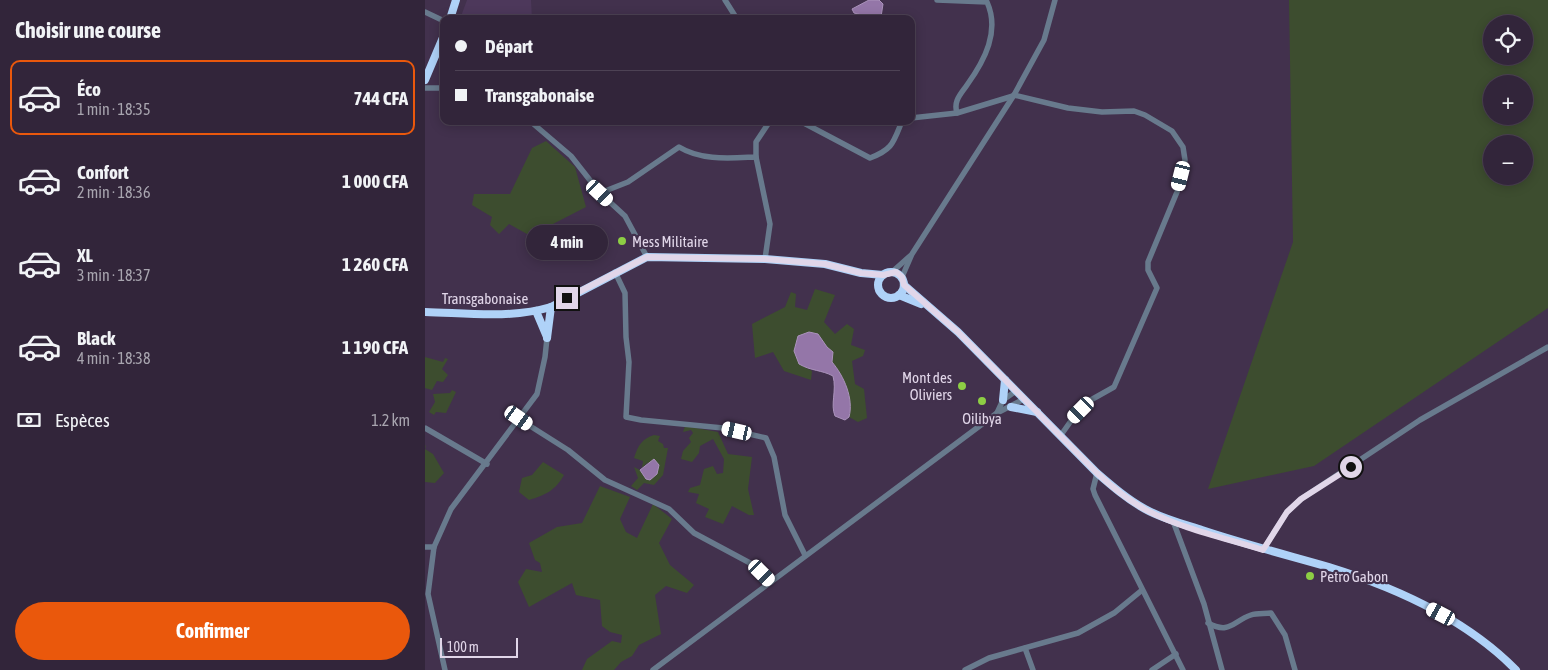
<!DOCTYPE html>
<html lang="fr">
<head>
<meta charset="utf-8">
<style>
  :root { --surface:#32253a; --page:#3a2d42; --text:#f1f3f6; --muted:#a8a5af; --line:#4d4254; --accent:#ea580c }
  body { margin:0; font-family:"Asap Condensed",sans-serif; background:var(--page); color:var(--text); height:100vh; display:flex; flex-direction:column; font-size:19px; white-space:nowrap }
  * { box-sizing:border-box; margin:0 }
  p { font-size:16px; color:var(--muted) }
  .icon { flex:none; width:28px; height:28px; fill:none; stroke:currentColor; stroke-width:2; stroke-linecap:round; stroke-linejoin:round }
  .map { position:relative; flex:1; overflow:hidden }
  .panel { display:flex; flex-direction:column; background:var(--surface); width:425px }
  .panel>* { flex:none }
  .banner { position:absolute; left:15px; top:15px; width:475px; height:110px; border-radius:10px; box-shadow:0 2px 12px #0003,0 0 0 1px var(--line); display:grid; align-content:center; height:110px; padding:0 15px; background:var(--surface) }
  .controls { position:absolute; left:1058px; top:15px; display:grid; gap:10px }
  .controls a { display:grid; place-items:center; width:50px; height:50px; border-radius:50%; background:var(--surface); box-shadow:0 2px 12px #0003,0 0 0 1px var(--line); font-size:25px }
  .scale { position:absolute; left:15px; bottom:12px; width:78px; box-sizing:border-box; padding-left:5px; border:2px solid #e1d6e9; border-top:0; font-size:14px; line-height:18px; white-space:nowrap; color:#e1d6e9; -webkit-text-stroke:4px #42314d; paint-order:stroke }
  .end { position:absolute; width:22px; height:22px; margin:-11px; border:6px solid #e1d6e9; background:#111; box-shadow:0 0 0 2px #111 }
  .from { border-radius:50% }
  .bubble { position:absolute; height:35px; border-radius:18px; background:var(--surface); box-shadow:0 2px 12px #0003,0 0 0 1px var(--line); font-size:16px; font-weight:700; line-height:35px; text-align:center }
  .car { position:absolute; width:15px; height:30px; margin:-15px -8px; border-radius:6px; box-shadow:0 0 4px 1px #0007; background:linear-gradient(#fff 24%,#345 0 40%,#fff 0 76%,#345 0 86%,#fff 0) }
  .banner b { display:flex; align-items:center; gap:18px; height:48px; font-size:19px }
  .banner b+b { border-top:1px solid var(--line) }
  .banner i { width:12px; height:12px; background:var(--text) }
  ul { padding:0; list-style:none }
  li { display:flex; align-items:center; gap:15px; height:75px; margin:0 10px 8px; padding:0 5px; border:2px solid transparent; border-radius:10px }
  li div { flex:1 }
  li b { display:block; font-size:19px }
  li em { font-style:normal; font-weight:700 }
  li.current { border-color:var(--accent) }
  li>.icon { width:45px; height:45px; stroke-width:1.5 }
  h2 { padding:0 15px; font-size:22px; line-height:60px }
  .pay { display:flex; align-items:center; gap:12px; height:55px; padding:0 15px; font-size:19px }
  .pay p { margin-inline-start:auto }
  .button { display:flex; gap:10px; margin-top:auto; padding:10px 15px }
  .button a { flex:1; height:58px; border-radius:30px; background:var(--accent); color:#fff; font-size:20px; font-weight:700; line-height:58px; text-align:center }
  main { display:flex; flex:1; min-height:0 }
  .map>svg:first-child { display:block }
  .built { fill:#4d385b }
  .green { fill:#3d4d2f; fill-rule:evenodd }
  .water { fill:#9476a8; stroke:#ab93bc }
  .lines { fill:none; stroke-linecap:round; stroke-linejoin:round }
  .minor { stroke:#687a8d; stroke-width:5.5 }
  .highway { stroke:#afd2f8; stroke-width:8 }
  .route { stroke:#e1d6e9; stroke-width:6 }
  .poi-dot { fill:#8dce44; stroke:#42314d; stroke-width:2 }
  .labels { text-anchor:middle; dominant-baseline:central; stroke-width:4.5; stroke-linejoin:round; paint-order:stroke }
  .poi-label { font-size:15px; fill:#e1d6e9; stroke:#42314d; text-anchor:start }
  .street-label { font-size:15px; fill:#e1d6e9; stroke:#42314d }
</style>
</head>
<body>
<main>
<section class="panel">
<h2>Choisir une course</h2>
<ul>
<li class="current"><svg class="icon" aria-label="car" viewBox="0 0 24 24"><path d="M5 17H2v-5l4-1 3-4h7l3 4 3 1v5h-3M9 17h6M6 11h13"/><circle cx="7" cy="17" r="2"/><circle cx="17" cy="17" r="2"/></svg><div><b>Éco</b><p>1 min · 18:35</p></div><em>744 CFA</em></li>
<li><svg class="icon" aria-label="car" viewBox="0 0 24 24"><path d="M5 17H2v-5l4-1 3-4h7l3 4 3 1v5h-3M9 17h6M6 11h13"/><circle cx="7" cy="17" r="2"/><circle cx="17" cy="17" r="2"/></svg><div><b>Confort</b><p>2 min · 18:36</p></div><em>1 000 CFA</em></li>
<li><svg class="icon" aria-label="car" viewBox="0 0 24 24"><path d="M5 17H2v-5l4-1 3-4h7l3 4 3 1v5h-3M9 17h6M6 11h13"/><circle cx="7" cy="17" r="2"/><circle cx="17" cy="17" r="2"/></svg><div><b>XL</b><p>3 min · 18:37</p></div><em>1 260 CFA</em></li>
<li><svg class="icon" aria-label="car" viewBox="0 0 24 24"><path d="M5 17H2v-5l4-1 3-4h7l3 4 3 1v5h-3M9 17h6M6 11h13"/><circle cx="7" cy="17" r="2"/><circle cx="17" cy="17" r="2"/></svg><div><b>Black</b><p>4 min · 18:38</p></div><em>1 190 CFA</em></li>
</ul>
<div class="pay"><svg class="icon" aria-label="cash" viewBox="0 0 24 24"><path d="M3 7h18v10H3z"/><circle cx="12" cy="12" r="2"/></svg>Espèces<p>1.2 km</p></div>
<div class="button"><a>Confirmer</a></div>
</section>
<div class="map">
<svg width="1123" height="670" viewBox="0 0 1123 670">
  <rect width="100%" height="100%" fill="#42314d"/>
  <!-- built -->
  <path class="built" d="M42,0h64l1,19h-72z"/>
  <!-- green -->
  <g class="green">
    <path d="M864,0h259v308l-234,158 -106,23 85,-247zM1066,24h33v32h-33zM1066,84h33v32h-33zM1066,144h33v32h-33z"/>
    <path d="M121,141l29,26 11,40 -35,18 -24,9 -18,-10 -10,10 -9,-9 2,-8 -20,-12 2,-11h36l22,-46z"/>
    <path d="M390,289l20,6 -11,27 11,12 12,-10 7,5 -3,16 14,5 -2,6 -11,5 3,23 9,5 3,29 -9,4 -9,-5c5,-20 -7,-38 -17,-54 -5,-9 -8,-20 -14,-29l-19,30 13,7 -1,9 -27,-9 -11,-19 -18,6 -3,-34 33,-17 6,-15 5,2 -1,13 12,3z"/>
    <path d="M0,357l18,5 2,-4 3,1 -6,10 6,6 -5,7 -6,-1 -5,9 -7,-2z"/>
    <path d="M27,390l4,2 -10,21 -10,-1 -2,3 -5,-3 6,-10 -2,-8 17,-1z"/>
    <path d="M260,426l33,6 10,22 24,3 -4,32 6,26h-5l-17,-9 -9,18 -18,-7 4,-8 -13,-6 3,-9 -11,-2 2,-4 10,-3 4,-16 9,-3 4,8 6,-1 1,-14 -11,-20 -13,7 -1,7 -7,9 -11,-3 2,-8 8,-9 -2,-4 4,-5 -2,-3 -8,2z"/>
    <path d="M229,435l6,1 -2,5 5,3 1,4h4l-5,27 -9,10 -10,-2 -7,7 -6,-4 7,-8 -4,-11 6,3 6,9 2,-17 -6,6 1,-7 -9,-3c4,-13 8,-19 20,-23z"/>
    <path d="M1,445l-1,4 8,5 11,19 -9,10 -10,-1v-36z"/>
    <path d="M118,462l21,13c-9,16 -19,20 -35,25l-10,-8 3,-14 10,-3z"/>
    <path d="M175,486l30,11 -10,22 6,13 11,6 16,-34 19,15 -13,24 11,22 24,20 -7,8 -21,-7 -11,9 6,39 -22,11 -7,11 -11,6 -7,8h-32l5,-11 25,-18 9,2 1,-8 -12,-3 -8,-6 -2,-26 -24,-5 -4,-12 -43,24 -11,-25 8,-13 16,3 -2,-9 -5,-3 -6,-17 28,-16 25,-4z"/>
  </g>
  <!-- water -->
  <g class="water">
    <path d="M444,0h10l4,4 -2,13 -3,2 -24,-6 -2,-4z"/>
    <path d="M384,332l9,2 9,13 6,5 -1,10c12,14 22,37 17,55l-4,3 -10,-4c-5,-12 2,-25 -2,-40 -11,-6 -22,-5 -34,-12l-5,-13 4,-15z"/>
    <path d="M229,459l5,6 -2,9 -7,6 -4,-1 -6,-9z"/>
  </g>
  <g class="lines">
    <!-- minor -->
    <g class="minor">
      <path d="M300,0l12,19"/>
      <path d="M512,0l50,2c13,29 -2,58 -20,83 -6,9 -14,16 -10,28"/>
      <path d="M0,12l19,9"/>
      <path d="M0,88h19"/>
      <path d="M589,95l54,13 34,4 32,-1 11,4 27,16 11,16 2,13 -8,32 -29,70v8l9,18 -43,99 -25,14 -16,17 -12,17"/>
      <path d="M486,118l46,-5 56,-17"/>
      <path d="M105,121l41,35 29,37 25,23 22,41"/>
      <path d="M375,121l70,37c23,-9 23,-15 32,-37"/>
      <path d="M175,193l28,-11 51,-35c23,14 51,11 77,10"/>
      <path d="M340,259l5,-35 -14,-67v-15l14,-21"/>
      <path d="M190,272l10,21 1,44 3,25 -3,55 15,3 82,8 43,10 8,19 11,58 20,40"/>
      <path d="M467,272l18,-16"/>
      <path d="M477,277l10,-23 102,-159 30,-55 11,-40"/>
      <path d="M572,413l6,-13 13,-9"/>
      <path d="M94,419l49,31 37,30 64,29 25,24 56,30 21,19"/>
      <path d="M0,428l62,36"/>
      <path d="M672,473l-4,16 2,6 88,175"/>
      <path d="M748,521l31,83 18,66"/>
      <path d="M0,547h9"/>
      <path d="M838,550l24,-38 14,-13 119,-79 128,-73"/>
      <path d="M783,623c22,12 25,-2 43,-8 6,-2 14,-1 20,-2l14,22 10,35"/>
      <path d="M600,648l8,22"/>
      <path d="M20,670l-17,-76 6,-47 17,-38 86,-115 8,-37 2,-19"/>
      <path d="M228,670l344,-257 27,-14"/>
      <path d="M540,670l24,-12 89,-25 36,-20 28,-23"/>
      <path d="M727,670l24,-16"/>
    </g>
    <!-- highway -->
    <g class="highway">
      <path d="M25,19l6,-19"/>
      <path d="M0,80l19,-45"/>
      <circle cx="466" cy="285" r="13"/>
      <path d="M479,285l54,47 139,141c15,13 30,26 48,36 18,10 38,15 57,21 42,14 85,25 127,37 68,21 137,52 187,103"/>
      <path d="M474,295l22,9"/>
      <path d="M111,311l11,26"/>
      <path d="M0,312c41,1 85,7 126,-5l96,-50 118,2 60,5 36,9 22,2"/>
      <path d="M122,338l4,-31"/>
      <path d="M578,400l2,-20"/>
      <path d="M586,407l26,5"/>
    </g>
  </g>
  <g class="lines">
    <!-- route -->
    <path class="route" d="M142,298l80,-41 118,2 60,5 36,9 22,2 13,-3 6,5 2,8 54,47 139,141c15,14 31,27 49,37 36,19 79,28 117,40l24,-38 14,-13 50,-32"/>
  </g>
  <!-- markers -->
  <g class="poi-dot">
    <circle cx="197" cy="241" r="5"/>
    <circle cx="537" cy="386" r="5"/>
    <circle cx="557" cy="401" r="5"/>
    <circle cx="885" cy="576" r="5"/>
  </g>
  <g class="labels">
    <!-- poi labels -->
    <g class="poi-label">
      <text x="207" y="241">Mess Militaire</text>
      <text x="527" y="377" text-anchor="end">Mont des<tspan x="527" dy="17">Oliviers</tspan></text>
      <text x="557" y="418" text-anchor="middle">Oilibya</text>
      <text x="895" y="576">Petro Gabon</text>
    </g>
    <!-- street labels -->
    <g class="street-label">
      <text x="60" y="298">Transgabonaise</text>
    </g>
  </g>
</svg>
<div class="controls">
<a><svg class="icon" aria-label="locate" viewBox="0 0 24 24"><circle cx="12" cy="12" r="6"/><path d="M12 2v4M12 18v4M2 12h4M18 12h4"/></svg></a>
<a>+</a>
<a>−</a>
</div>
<div class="scale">100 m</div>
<i class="end from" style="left:926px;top:467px"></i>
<i class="end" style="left:142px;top:298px"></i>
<div class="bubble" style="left:101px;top:225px;width:82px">4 min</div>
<i class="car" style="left:756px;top:176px;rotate:194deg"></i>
<i class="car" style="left:175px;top:193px;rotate:133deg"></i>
<i class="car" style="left:656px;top:410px;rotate:225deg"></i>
<i class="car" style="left:94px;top:418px;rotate:125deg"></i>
<i class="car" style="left:312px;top:431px;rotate:283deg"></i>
<i class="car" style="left:337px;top:573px;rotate:135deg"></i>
<i class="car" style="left:1016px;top:614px;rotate:298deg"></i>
<div class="banner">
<b><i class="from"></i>Départ</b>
<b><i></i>Transgabonaise</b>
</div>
</div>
</main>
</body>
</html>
